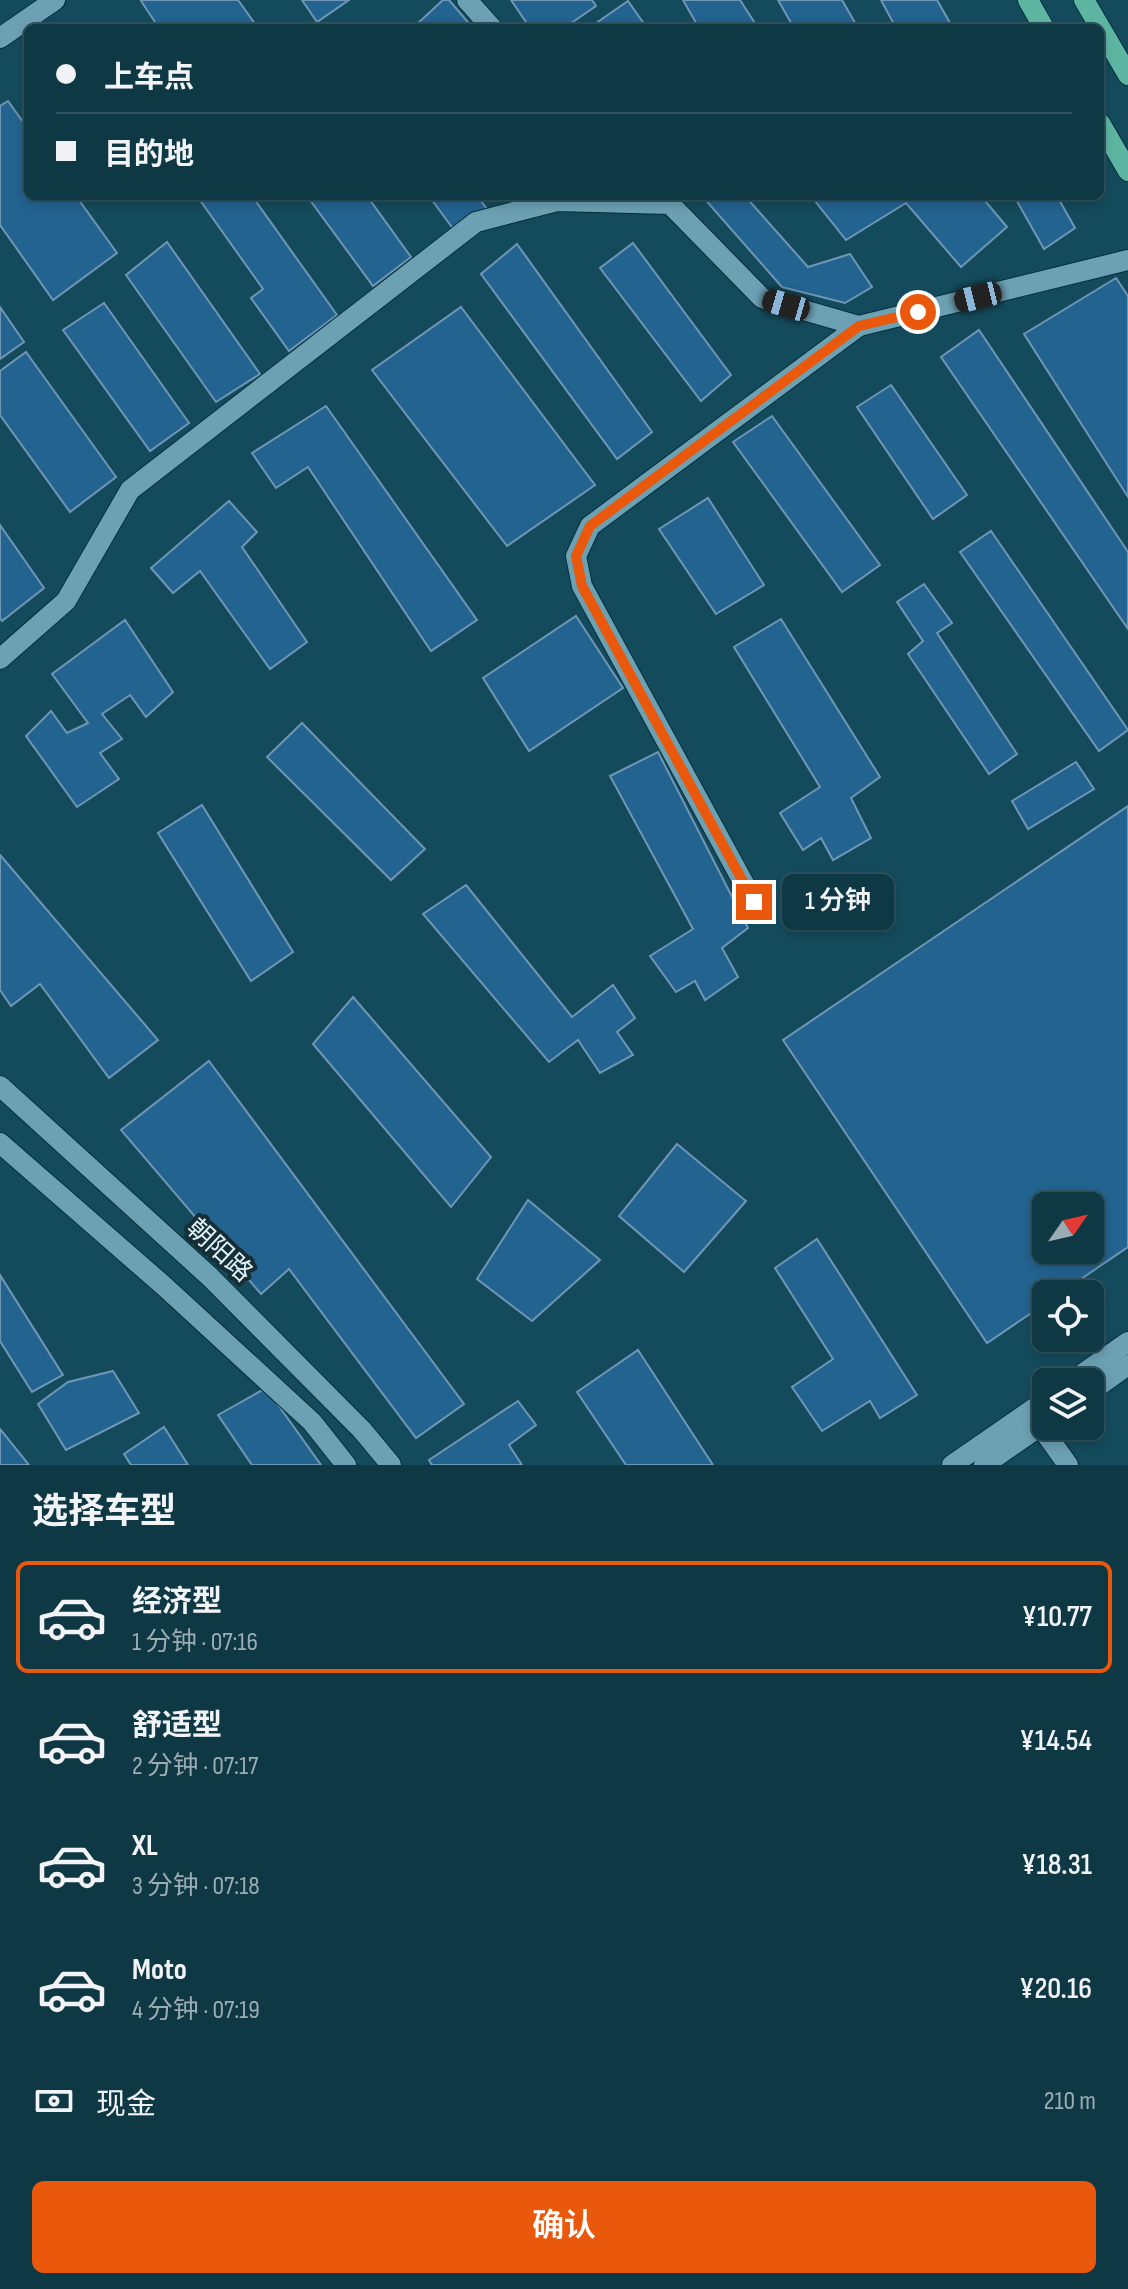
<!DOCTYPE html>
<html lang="zh">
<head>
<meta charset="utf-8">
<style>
  :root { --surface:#0f3845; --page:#183f4c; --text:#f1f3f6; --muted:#9bacb3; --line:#2f525e; --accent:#ea580c }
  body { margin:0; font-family:"Sofia Sans Condensed","Noto Sans SC",sans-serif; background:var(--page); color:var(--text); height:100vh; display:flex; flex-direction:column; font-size:30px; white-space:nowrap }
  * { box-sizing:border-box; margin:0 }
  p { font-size:26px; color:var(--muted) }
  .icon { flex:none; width:44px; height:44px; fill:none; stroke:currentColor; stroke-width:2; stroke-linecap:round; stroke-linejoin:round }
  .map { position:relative; height:1465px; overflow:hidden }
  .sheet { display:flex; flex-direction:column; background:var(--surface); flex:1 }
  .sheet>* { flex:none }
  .banner { position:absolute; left:24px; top:24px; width:1080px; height:176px; border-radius:12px; box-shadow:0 4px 12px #0003,0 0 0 2px var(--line); display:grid; align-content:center; height:176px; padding:0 32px; background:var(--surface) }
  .needle { width:52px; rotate:56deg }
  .tools { position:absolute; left:1032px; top:1192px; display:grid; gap:16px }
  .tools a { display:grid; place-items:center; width:72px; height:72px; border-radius:12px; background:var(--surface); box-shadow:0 4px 12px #0003,0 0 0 2px var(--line); font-size:40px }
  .end { position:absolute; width:36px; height:36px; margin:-18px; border:10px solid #ea580c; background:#fff; box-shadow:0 0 0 4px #fff }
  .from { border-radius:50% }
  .bubble { position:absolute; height:56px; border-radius:12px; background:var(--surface); box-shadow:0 4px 12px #0003,0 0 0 2px var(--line); font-size:26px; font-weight:600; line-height:56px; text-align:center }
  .car { position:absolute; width:24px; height:48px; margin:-24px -12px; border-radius:10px; box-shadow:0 0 6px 2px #0007; background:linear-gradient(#222 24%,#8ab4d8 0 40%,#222 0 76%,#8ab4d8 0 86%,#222 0) }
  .banner b { display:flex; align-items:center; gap:28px; height:76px; font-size:30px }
  .banner b+b { border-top:2px solid var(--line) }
  .banner i { width:20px; height:20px; background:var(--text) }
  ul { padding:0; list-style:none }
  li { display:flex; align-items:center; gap:24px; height:112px; margin:0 16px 12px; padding:0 16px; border:4px solid transparent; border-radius:12px }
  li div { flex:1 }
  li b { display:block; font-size:30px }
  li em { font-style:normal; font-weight:600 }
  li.current { border-color:var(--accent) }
  li>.icon { width:72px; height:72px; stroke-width:1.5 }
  h2 { padding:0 32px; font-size:36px; line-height:96px }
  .pay { display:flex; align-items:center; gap:20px; height:88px; padding:0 32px; font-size:30px }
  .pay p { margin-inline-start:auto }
  .primary-button { display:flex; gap:16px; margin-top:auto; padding:16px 32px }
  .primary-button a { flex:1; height:92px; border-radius:12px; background:var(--accent); color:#fff; font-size:32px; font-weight:600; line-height:92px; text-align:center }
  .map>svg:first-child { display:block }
  .building { fill:#236390; stroke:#7096b5; stroke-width:2; fill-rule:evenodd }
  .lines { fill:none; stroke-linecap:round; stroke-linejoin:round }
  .street-casing { stroke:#042f3c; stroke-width:22 }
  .secondary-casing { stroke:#042f3c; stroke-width:22 }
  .primary-casing { stroke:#042f3c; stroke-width:22 }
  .street { stroke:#6ca0b3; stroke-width:20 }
  .secondary { stroke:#6ca0b3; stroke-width:20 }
  .primary { stroke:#5eb6a2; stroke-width:20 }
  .route { stroke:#ea580c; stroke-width:10 }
  .labels { text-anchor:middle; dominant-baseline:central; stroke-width:8; stroke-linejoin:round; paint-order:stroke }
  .street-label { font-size:26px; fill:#e0f5fd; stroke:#182e35 }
</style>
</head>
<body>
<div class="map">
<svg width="1128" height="1465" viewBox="0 0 1128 1465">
  <rect width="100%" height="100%" fill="#144b5c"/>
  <!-- building -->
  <g class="building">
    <path d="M143,0h95l20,28h-74l-1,-2 -4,2h-20l-18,-27z"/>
    <path d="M302,0h47l-32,22z"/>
    <path d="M443,0h6l24,28h-52l-4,-4z"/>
    <path d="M511,0h81l4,6 -32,22h-34z"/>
    <path d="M683,0h57l18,28h-59z"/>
    <path d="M778,0h64l16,28h-64z"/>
    <path d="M881,0h56l16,28h-57z"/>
    <path d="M628,1l19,27h-58z"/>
    <path d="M8,101l20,28v67h48l41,57 -64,47 -53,-75v-119z"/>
    <path d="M197,196h55l85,119 -48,36 -38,-53 12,-9z"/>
    <path d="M307,196h60l44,61 -38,29z"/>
    <path d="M429,196h48l10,13 -33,21z"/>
    <path d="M702,196h43l63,71 42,-13 22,33 -27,16 -63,-16z"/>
    <path d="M811,196h170l26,31 -46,40 -55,-64 -60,37z"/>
    <path d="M1014,196h43l18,32 -31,21z"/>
    <path d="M167,242l93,132 -44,28 -90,-127z"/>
    <path d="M633,243l98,132 -30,26 -101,-133z"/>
    <path d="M517,244l135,188 -35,27 -136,-185z"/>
    <path d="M1116,278l12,18v201l-104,-163z"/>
    <path d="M104,303l85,120 -39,28 -87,-121z"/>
    <path d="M0,307l24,35 -24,17z"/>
    <path d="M461,307l134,178 -88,61 -135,-176z"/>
    <path d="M979,330l149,222v77l-187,-272z"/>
    <path d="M26,352l90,125 -46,35 -70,-97v-44z"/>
    <path d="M891,385l76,110 -34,24 -76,-112z"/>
    <path d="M326,406l151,214 -46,31 -123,-184 -32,21 -24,-35z"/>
    <path d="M772,416l108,149 -38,27 -109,-150z"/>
    <path d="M708,498l56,87 -48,29 -57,-85z"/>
    <path d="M229,501l28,31 -15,15 65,95 -37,27 -70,-98 -27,22 -22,-25z"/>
    <path d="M0,525l44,63 -42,33 -2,-3z"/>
    <path d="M991,531l137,199 -29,21 -139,-199z"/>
    <path d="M924,584l28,39 -15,10 80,121 -28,20 -81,-120 15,-13 -26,-39z"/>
    <path d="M576,616l47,72 -94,63 -46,-73z"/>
    <path d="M781,619l99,158 -29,21 20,40 -38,22 -12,-22 -18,12 -23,-37 40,-26 -86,-140z"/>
    <path d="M125,620l48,72 -27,25 -16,-22 -28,19 20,25 -22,14 19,26 -42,28 -51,-71 25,-25 16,22 21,-10 -36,-49z"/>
    <path d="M302,723l123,126 -34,31 -124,-123z"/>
    <path d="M658,752l90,176 -26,20 16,29 -33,23 -10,-19 -19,11 -26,-36 43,-27 -83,-153z"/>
    <path d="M1076,762l18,27 -66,40 -16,-28z"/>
    <path d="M202,805l91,147 -42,29 -93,-148z"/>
    <path d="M1128,806v441l-69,47h-13v9l-59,40 -204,-303zM1046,1206h44v44h-44z"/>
    <path d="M0,855l158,185 -49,38 -69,-94 -29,22 -11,-16z"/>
    <path d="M466,885l106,132 41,-32 22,33 -18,14 16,23 -33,18 -22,-33 -29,22 -126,-148z"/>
    <path d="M353,997l138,160 -40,50 -138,-163z"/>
    <path d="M209,1061l255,343 -48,34 -127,-169 -28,25 -140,-164z"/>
    <path d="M677,1144l69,57 -62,71 -65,-56z"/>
    <path d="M528,1200l72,60 -68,61 -55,-42z"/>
    <path d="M817,1239l100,156 -37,23 -10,-17 -48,30 -30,-44 41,-28 -58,-91z"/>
    <path d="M0,1275l63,100 -31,17 -32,-51z"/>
    <path d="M638,1350l75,115h-87l-49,-73z"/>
    <path d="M113,1371l26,42 -73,37 -28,-46 30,-22z"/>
    <path d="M266,1388l55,77h-69l-34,-50z"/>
    <path d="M518,1401l18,24 -27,20 13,20h-90l-3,-5z"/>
    <path d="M164,1427l24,38h-57l-7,-11z"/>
    <path d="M0,1429l29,36h-29z"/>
  </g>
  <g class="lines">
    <defs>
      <g id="street">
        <path d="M467,0l25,28"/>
        <path d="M0,659l66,-58 64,-111 346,-268 81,-21 113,3 92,94 97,28 269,-66"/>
        <path d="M754,902l-172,-316 -6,-30 14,-30 269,-200"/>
        <path d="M1031,1413l37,52"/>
      </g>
      <g id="secondary">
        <path d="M0,38l55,-38"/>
        <path d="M0,1086l210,191 152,153 29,35"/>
        <path d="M0,1143l164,143 148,136 34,43"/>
        <path d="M1071,1382l57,-40"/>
        <path d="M1090,1392l38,-27"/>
        <path d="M952,1465l94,-65"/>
        <path d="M984,1465l62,-43"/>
      </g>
      <g id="primary">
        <path d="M1028,0l16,28"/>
        <path d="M1084,0l44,75"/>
        <path d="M1100,123l28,48"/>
      </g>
    </defs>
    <!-- street casing -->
    <use href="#street" class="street-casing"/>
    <!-- secondary casing -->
    <use href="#secondary" class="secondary-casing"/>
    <!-- primary casing -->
    <use href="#primary" class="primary-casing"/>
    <!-- street -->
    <use href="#street" class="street"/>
    <!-- secondary -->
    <use href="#secondary" class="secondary"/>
    <!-- primary -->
    <use href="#primary" class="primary"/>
  </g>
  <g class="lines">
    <!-- route -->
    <path class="route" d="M754,902l-172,-316 -6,-30 14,-30 269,-200 59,-14"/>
  </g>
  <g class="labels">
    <!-- street labels -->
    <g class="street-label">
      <text transform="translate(219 1251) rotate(43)">朝阳路</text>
    </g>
  </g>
</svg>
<div class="tools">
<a><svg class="needle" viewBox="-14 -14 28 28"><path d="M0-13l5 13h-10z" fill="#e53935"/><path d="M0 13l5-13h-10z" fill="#9bacb3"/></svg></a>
<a><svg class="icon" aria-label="locate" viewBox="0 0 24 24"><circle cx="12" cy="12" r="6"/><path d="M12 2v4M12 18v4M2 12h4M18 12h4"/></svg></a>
<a><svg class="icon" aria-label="layers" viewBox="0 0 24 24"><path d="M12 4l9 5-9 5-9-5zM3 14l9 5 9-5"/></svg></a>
</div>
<i class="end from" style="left:918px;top:312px"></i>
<i class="end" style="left:754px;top:902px"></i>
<div class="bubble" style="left:782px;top:874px;width:112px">1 分钟</div>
<i class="car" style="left:978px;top:297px;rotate:256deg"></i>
<i class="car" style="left:786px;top:305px;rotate:286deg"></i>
<div class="banner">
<b><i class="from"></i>上车点</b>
<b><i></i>目的地</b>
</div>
</div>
<section class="sheet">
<h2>选择车型</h2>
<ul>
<li class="current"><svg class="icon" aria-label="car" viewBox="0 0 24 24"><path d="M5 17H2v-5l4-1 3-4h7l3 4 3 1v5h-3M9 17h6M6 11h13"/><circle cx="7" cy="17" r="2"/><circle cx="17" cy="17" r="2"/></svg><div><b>经济型</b><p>1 分钟 · 07:16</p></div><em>¥10.77</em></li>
<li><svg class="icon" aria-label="car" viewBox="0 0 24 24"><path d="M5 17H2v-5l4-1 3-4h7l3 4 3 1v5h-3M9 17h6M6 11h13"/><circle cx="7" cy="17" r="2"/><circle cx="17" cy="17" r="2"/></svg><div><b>舒适型</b><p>2 分钟 · 07:17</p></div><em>¥14.54</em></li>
<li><svg class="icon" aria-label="car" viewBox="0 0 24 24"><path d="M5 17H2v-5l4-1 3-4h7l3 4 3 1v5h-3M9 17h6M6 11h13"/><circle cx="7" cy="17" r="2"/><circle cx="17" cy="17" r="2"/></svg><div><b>XL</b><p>3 分钟 · 07:18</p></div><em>¥18.31</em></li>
<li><svg class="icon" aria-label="car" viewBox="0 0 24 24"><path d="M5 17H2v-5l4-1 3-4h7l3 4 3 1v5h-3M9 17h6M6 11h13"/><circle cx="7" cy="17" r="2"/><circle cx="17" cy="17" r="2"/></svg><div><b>Moto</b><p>4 分钟 · 07:19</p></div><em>¥20.16</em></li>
</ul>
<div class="pay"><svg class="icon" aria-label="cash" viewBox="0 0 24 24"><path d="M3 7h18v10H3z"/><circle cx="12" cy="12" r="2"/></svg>现金<p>210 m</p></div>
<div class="primary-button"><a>确认</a></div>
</section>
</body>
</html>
